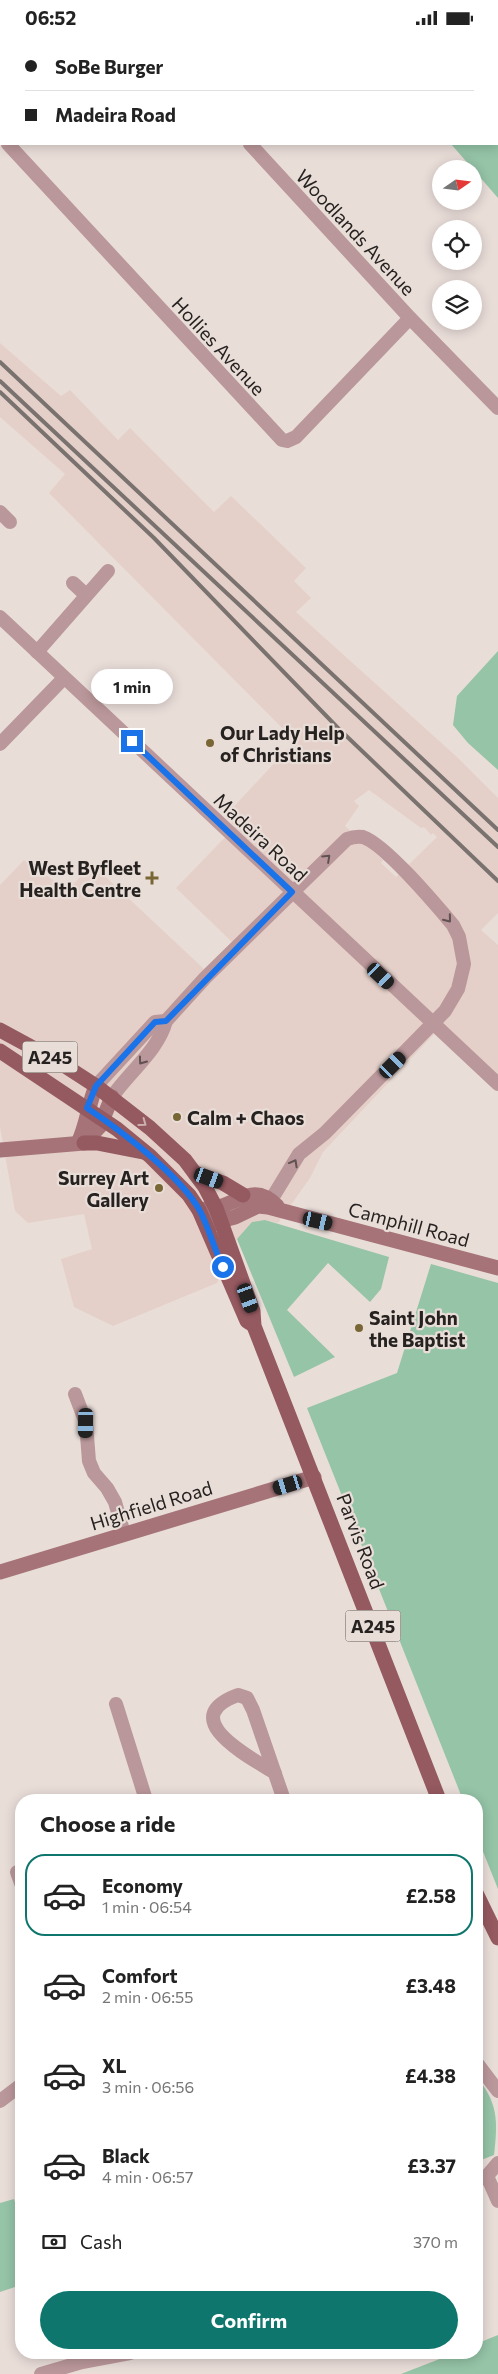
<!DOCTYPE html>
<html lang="en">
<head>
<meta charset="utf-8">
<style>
  :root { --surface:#fff; --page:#f6f6f6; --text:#222; --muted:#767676; --line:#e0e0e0; --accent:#0f766e }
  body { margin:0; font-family:Commissioner,sans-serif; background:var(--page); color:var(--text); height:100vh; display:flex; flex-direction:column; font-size:19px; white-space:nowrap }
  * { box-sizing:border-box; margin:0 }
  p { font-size:16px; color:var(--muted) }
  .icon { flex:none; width:28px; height:28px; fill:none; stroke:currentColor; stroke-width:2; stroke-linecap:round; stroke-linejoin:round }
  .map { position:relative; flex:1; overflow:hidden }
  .side { position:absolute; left:15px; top:1759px; width:468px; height:565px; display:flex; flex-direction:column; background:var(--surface); border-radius:20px; box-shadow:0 2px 12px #0003 }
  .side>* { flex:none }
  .guide { position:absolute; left:0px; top:0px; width:499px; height:110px; box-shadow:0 2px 12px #0003; display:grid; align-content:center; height:110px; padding:0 25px; background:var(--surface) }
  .needle { width:32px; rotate:76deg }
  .fabs { position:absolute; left:432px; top:125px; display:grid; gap:10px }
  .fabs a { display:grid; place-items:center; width:50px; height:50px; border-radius:50%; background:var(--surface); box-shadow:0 2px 12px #0003; font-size:25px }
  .end { position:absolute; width:22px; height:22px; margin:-11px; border:6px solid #1a73e8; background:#fff; box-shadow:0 0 0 2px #fff }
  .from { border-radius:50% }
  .bubble { position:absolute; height:35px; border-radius:18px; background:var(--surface); box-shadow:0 2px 12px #0003; font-size:16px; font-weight:700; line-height:35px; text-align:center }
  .car { position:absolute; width:15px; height:30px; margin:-15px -8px; border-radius:6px; box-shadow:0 0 4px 1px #0007; background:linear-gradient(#222 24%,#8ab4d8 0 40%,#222 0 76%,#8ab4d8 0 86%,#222 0) }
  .guide b { display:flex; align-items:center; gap:18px; height:48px; font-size:19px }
  .guide b+b { border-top:1px solid var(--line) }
  .guide i { width:12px; height:12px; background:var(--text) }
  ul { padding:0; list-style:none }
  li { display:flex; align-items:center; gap:15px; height:82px; margin:0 10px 8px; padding:0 15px; border:2px solid transparent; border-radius:20px }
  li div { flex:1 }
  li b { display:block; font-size:19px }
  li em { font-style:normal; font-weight:700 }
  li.on { border-color:var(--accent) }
  li>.icon { width:45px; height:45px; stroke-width:1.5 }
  h2 { padding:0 25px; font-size:22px; line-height:60px }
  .pay { display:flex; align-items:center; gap:12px; height:55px; padding:0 25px; font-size:19px }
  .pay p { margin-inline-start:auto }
  .cta { display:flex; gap:10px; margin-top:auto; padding:10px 25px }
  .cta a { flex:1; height:58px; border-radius:30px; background:var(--accent); color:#fff; font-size:20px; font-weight:700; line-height:58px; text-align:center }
  .status { display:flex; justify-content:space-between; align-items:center; height:35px; padding:0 25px; background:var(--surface); direction:ltr }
  .status svg { height:14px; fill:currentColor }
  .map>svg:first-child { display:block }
  .built { fill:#e4d0c9; fill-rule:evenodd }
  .green { fill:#95c4a7 }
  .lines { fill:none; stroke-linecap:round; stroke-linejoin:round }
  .stream { stroke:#6496c8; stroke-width:4 }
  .street { stroke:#ba979a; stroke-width:14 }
  .secondary { stroke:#a57378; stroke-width:15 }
  .primary { stroke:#955960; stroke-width:15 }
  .rail { stroke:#79726f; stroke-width:4 }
  .oneway { stroke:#615151 }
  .oneway2 { stroke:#ccafae }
  .route { stroke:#1a73e8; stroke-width:6 }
  .poi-dot { fill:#786634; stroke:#e9ddd8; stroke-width:2 }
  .labels { text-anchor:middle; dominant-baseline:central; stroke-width:4.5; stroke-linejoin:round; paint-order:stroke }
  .shield { fill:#e9ddd8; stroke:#605a57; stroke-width:1 }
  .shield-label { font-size:18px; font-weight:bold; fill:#262220 }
  .street-label { font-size:19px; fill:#262220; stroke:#e9ddd8 }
  .poi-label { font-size:19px; font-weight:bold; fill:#262220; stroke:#e9ddd8; text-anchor:start }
</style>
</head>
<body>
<div class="status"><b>06:52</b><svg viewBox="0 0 49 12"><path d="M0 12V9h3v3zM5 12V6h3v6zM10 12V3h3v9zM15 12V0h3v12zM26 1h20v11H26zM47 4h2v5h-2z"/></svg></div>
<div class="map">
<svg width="498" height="2339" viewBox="0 0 498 2339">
  <rect width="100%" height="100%" fill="#e9ddd8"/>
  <!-- built -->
  <path class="built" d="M0,308l61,53 9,-6 48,50 12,-12 84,84 17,-16 75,72 -12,13 17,17 -15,14 161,145 41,41v115l-17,17 17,15v129l-5,5 -55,-49 -115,122 -13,26 -32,45 -13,-3 -28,19 -20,44 -104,43 -39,-19 -13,-48 31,-10 -8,-35 -56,9 -13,-12 -15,-84v-242l24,-25 44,30 24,-26 112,105 28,-27 -56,-54 59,-61 -10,-11 70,-75 -246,-248 16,-19 -65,-57zM369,755l52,38 3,-1 7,8 2,-2 4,4 -41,40 -15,-14 2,-3 -38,-34 14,-20 -5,-5z"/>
  <!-- green -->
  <g class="green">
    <path d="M355,0h143v163l-47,-54h47v-108z"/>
    <path d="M498,616v119l-30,-27 -15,-18 4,-29z"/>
    <path d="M265,1185l124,37 -8,32 -11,13 -42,-39 -41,47 48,47 -41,20 -57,-138 15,-17z"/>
    <path d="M431,1229l67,19v606l-22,-55v-34h-13l-156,-392 90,-35z"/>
    <path d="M476,2041c22,27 22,44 18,79l-18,7z"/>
    <path d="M14,2164l7,23v63l-21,7v-89z"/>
    <path d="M498,2300v39h-97l54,-21h21v-9z"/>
  </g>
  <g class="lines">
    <!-- stream -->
    <g class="stream">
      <path d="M423,0l2,1"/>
      <path d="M447,0l1,1"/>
      <path d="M498,52v1"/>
    </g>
    <!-- street -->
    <g class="street">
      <path d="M149,0l1,1"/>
      <path d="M8,109l274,296 5,1 9,-4 114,-119"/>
      <path d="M250,109l160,174 88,90"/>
      <path d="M0,477l10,10"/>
      <path d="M73,548l13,12"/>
      <path d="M0,582l498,467"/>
      <path d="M37,617l71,-81"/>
      <path d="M0,709l64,-66"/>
      <path d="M96,1051l59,-64 11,-1"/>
      <path d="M112,1062c17,-25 46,-46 54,-76l39,-43 142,-139c5,-2 10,-3 16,-2 23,8 73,68 90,88l6,12 5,27 -6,25 -13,22 -120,122 -26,21 -28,46"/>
      <path d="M75,1359l11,29 3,38 5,12 13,15 8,14 9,32"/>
      <path d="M116,1669l30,96"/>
      <path d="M275,1738c-27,-17 -100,-55 -37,-78l9,3 6,12 31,90"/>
      <path d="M17,1837l4,11"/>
      <path d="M476,2027l22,29"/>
      <path d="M0,2066l21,-16"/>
      <path d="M487,2141l11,25"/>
      <path d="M476,2146l11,-5 11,-13"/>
      <path d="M41,2339l41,-12 48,-9"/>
    </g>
    <!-- secondary -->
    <g class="secondary">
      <path d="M78,1108c9,-18 10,-38 18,-57"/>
      <path d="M0,1115l84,-7 16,-17 12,-29"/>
      <path d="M199,1175c6,-1 11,-1 16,-2 24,-5 39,-26 62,-2"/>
      <path d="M209,1189l26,-7 23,-11 10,1 230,61"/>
      <path d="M0,1537l314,-95"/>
    </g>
    <!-- primary -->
    <g class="primary">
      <path d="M0,995l59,32 37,24 54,42 35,32 20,27 11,21 37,103 1,15 185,474"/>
      <path d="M0,1016l117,78 33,27 39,39 10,15 48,111 3,2"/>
      <path d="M84,1108h13l46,9"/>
      <path d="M195,1138l28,10 20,12"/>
      <path d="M476,1858l22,45"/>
    </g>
    <!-- rail -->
    <g class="rail">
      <path d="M0,327l498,468"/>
      <path d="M0,346l498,466"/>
      <path d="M0,357l154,146 184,190 160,153"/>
    </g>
  </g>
  <!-- one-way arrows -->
  <defs><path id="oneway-chevron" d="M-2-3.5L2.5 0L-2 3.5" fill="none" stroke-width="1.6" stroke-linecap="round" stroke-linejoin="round" transform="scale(1.25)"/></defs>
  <g class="oneway">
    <use href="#oneway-chevron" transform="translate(327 823) rotate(-43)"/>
    <use href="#oneway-chevron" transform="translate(448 884) rotate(51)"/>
    <use href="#oneway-chevron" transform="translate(142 1026) rotate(126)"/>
    <use href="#oneway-chevron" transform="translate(294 1128) rotate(-61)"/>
  </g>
  <use class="oneway2" href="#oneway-chevron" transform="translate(143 1088) rotate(36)"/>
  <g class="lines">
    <!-- route -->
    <path class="route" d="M132,706l160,151 -126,129 -11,1 -59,64 -9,22c33,22 94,68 113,103 9,17 14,38 23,56"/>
  </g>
  <!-- markers -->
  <g class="poi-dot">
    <circle cx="210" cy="708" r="5"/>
    <path d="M149.5 835.5h5v5h5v5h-5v5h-5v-5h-5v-5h5z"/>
    <circle cx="177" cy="1082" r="5"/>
    <circle cx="159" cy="1153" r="5"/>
    <circle cx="359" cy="1293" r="5"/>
  </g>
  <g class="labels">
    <!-- shield labels -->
    <g class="shield">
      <rect x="22.5" y="1006.5" width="55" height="31" rx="4"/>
      <rect x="345.5" y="1575.5" width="55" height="31" rx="4"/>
    </g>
    <g class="shield-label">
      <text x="50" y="1022">A245</text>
      <text x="373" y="1591">A245</text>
    </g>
    <!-- street labels -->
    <g class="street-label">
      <text transform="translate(356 197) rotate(47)">Woodlands Avenue</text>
      <text transform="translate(219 311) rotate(47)">Hollies Avenue</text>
      <text transform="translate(261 802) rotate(43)">Madeira Road</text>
      <text transform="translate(409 1189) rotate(15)">Camphill Road</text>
      <text transform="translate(151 1470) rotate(-17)">Highfield Road</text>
      <text transform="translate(361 1506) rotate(69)">Parvis Road</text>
    </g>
    <!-- poi labels -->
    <g class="poi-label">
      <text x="220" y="697">Our Lady Help<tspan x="220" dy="22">of Christians</tspan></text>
      <text x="141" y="832" text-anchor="end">West Byfleet<tspan x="141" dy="22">Health Centre</tspan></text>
      <text x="187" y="1082">Calm + Chaos</text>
      <text x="149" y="1142" text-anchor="end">Surrey Art<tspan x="149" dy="22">Gallery</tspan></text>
      <text x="369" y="1282">Saint John<tspan x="369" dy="22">the Baptist</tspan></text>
    </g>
  </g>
</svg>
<div class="fabs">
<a><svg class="needle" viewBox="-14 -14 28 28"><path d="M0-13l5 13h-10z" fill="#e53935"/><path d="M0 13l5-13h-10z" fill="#767676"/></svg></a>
<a><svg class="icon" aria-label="locate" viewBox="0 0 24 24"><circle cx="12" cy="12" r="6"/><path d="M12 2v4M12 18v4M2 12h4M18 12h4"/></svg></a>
<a><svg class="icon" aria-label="layers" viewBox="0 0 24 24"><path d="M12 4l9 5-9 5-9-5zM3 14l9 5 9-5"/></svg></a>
</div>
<i class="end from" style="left:223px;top:1232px"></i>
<i class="end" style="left:132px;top:706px"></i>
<div class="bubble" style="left:91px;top:634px;width:82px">1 min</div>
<i class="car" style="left:381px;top:941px;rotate:133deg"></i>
<i class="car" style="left:393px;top:1030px;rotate:45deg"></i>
<i class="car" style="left:209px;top:1143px;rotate:110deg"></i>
<i class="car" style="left:318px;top:1186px;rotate:103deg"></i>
<i class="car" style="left:248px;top:1263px;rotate:160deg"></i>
<i class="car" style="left:86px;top:1388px;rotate:181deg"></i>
<i class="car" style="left:288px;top:1450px;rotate:253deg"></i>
<div class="guide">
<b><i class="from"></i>SoBe Burger</b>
<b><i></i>Madeira Road</b>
</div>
<section class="side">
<h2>Choose a ride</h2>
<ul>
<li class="on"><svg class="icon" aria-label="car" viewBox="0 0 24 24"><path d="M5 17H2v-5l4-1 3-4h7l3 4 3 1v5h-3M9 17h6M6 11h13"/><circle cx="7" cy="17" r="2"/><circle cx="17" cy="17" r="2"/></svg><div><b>Economy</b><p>1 min · 06:54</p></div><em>£2.58</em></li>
<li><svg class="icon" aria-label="car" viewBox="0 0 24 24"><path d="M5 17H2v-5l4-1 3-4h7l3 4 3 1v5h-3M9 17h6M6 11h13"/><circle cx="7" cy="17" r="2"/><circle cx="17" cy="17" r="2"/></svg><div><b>Comfort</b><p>2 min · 06:55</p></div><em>£3.48</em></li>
<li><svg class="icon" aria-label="car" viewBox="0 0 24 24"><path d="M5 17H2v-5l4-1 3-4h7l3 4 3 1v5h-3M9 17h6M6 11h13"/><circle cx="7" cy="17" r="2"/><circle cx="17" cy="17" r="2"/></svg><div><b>XL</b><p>3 min · 06:56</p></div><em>£4.38</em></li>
<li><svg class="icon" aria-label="car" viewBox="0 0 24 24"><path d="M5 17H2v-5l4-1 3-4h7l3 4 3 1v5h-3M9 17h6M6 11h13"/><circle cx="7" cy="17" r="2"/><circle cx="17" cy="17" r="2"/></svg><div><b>Black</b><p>4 min · 06:57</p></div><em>£3.37</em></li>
</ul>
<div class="pay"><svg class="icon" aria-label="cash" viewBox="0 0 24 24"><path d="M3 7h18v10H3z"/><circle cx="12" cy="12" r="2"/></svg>Cash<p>370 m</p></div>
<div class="cta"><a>Confirm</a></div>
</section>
</div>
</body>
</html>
